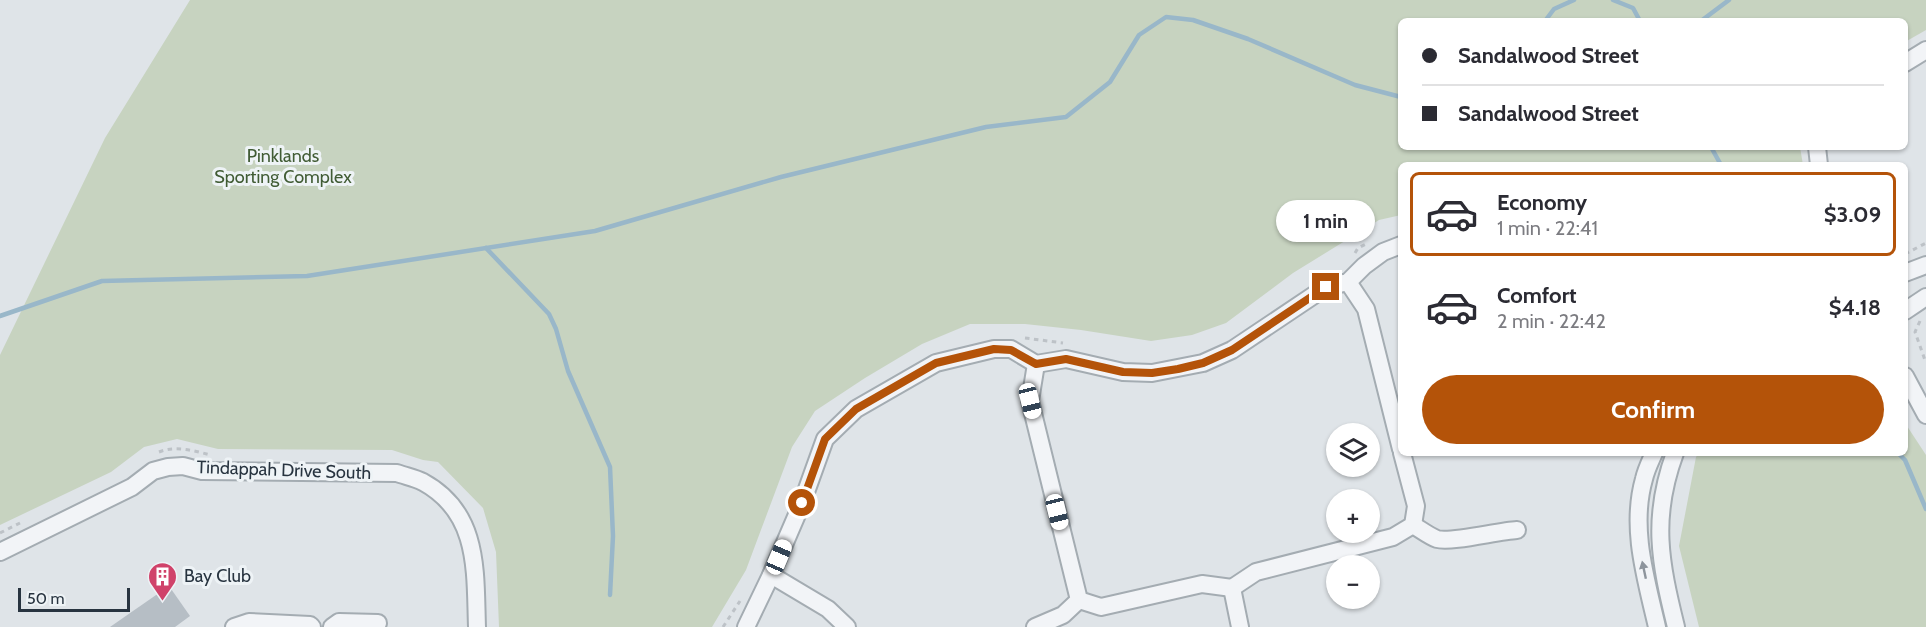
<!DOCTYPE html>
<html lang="en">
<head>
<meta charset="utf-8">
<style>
  :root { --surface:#fff; --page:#f2f2f3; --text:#2b2b33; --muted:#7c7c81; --line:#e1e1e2; --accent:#b45309 }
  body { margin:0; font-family:Cabin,sans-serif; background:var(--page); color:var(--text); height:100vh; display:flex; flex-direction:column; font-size:22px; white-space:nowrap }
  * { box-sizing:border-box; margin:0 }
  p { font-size:20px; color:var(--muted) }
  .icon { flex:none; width:33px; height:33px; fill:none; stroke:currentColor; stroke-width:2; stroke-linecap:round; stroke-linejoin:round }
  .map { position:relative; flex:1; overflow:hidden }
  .panel { position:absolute; left:1398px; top:162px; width:510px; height:294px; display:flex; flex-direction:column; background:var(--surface); border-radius:9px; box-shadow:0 2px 4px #0004 }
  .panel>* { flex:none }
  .top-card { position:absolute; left:1398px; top:18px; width:510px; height:132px; border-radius:9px; box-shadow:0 2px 4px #0004; display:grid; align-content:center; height:132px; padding:0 24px; background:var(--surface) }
  .buttons { position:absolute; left:1326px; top:423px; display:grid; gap:12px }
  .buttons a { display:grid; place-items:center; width:54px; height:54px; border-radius:50%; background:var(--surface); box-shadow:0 2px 4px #0004; font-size:30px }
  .scale { position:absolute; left:18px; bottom:15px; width:112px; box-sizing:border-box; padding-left:6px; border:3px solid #283440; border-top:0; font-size:16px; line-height:21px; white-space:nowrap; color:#283440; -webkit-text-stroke:4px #eef3f6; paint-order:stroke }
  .end { position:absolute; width:27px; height:27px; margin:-14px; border:8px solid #b45309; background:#fff; box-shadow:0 0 0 3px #fff }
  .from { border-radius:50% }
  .bubble { position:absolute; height:42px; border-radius:21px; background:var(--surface); box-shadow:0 2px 4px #0004; font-size:20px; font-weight:700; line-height:42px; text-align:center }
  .car { position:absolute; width:18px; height:36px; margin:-18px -9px; border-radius:8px; box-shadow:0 0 4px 2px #0007; background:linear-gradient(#fff 24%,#345 0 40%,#fff 0 76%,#345 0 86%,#fff 0) }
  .top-card b { display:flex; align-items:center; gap:21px; height:57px; font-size:22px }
  .top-card b+b { border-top:2px solid var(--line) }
  .top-card i { width:15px; height:15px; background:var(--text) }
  ul { padding:10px 0 0; list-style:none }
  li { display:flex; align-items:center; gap:18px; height:84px; margin:0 12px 9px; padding:0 12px; border:3px solid transparent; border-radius:9px }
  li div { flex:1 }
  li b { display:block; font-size:22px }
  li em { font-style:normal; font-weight:700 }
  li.active { border-color:var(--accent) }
  li>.icon { width:54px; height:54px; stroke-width:1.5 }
  .cta { display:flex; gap:12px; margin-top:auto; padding:12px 24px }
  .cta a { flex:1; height:69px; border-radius:36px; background:var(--accent); color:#fff; font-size:24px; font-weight:700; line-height:69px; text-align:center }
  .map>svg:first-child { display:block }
  .green { fill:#c7d3c0 }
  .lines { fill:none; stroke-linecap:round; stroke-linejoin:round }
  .stream { stroke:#99b7c9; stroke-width:4.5 }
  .building { fill:#b6bec5 }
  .minor-casing { stroke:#a4acb2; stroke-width:20 }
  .path { stroke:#bdc2c7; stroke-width:3; stroke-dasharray:4.5 4.5; stroke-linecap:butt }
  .minor { stroke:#f2f4f7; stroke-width:16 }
  .oneway { fill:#8d949c }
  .route { stroke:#b45309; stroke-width:8 }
  .labels { text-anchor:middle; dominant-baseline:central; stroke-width:6; stroke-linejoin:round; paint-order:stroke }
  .park-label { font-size:18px; fill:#415c35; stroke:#eef3f6 }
  .street-label { font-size:18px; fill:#283440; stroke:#eef3f6 }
  .poi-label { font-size:18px; fill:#283440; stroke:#eef3f6; text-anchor:start }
</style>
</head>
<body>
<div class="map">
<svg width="1926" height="627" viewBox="0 0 1926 627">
  <rect width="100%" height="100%" fill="#dfe4e8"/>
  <!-- green -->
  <g class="green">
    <path d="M190,0h1736v30l-21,12v-21h-504v126h399l3,18h-402v50l-22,5 -86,53 -67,50 -34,12 -41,6 -70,-11 -56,-6h-55l-48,20 -57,34 -50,33 -23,36 -46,123 -34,57h-213l-3,-75 -13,-44 -45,-46 -15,-2 -31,-10 -174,-1 -41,-10 -33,8 -33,25 -111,53v-170l105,-217z"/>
    <path d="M1905,423l21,32v172h-227l-20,-81 17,-89 3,-4h206z"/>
  </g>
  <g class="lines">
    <!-- stream -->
    <g class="stream">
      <path d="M1613,0l20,8 7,13"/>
      <path d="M1545,21l9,-12 20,-9"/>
      <path d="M1701,21l28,-21"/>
      <path d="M1711,147l10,18"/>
      <path d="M486,248l63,66 7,15 12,42 42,96 3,69 -3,59"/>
      <path d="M0,316l102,-35 205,-5 288,-45 186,-54 205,-50 80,-10 44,-35 29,-47 27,-18 27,3 55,19 107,46 46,12"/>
      <path d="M1898,453l7,7 21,49"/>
    </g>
  </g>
  <!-- building -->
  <path class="building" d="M169,586l21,30 -15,11h-65z"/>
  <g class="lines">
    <defs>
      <g id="minor">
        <path d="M1905,63l21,-13"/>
        <path d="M1817,147l2,18"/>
        <path d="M1905,273l21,-8"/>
        <path d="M1348,282l18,27 35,140"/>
        <path d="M1905,311l21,-14"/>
        <path d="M1036,364l-6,37 49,199 22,7 101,-23 30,4"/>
        <path d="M1905,376l21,39"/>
        <path d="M1654,453c-4,9 -8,17 -10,26 -14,49 2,100 13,148"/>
        <path d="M1675,453c-24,65 -15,109 1,174"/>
        <path d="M1413,525c7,4 16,11 24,14 14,4 61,-8 80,-9"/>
        <path d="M0,552l132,-65 21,-16 15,-4 15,-1 19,5 195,2c8,3 18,5 26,9 57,31 52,90 54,145"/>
        <path d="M771,575l57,34 19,18"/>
        <path d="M1232,588l24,-16 137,-35 20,-12 3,-19 -14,-53"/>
        <path d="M1232,588l8,39"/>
        <path d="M234,627l15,-5 61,3 2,2"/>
        <path d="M332,627l7,-5 39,1"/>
        <path d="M746,627l25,-52 31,-72 23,-64 31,-30 80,-46 58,-14h17l25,15 30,-5 57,13 29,1 51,-10 29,-13 94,-63 22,-5 16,-16 19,-14 18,-7"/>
        <path d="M1035,627l28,-12 16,-15"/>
      </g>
    </defs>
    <!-- minor casing -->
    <use href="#minor" class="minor-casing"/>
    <!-- path -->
    <g class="path">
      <path d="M1355,253l3,-5 8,-4"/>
      <path d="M1905,254l21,-11"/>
      <path d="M1920,321l-5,11 11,31"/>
      <path d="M1025,338l38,5"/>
      <path d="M159,452c17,-7 35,-1 52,3"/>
      <path d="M0,533l20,-10"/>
      <path d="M723,627l17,-26"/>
    </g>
    <!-- minor -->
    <use href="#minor" class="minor"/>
  </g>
  <!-- one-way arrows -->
  <defs><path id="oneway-solid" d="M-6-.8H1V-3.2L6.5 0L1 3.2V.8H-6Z" transform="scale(1.5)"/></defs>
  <use class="oneway" href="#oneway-solid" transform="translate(1644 570) rotate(-102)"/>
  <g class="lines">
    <!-- route -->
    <path class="route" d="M802,503l23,-64 31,-30 80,-46 58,-14 17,1 25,14 30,-5 57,13 29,1 26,-4 25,-6 29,-13 94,-63"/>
  </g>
  <!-- icons -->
  <defs>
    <symbol id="building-pin" viewBox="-11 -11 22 30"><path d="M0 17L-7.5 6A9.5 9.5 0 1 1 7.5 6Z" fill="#d0426a" stroke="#eef3f6"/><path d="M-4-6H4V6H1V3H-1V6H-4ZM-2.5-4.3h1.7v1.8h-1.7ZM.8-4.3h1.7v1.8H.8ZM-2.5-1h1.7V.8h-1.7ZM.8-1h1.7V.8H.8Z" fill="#fff"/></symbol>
  </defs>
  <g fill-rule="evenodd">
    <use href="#building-pin" x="146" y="560" width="33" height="45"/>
  </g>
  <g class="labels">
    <!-- park labels -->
    <g class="park-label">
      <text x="283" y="156">Pinklands<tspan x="283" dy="21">Sporting Complex</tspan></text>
    </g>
    <!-- street labels -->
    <g class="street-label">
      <text transform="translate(284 470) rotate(2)">Tindappah Drive South</text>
    </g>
    <!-- poi labels -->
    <g class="poi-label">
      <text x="184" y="576">Bay Club</text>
    </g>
  </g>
</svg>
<div class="buttons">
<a><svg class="icon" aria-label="layers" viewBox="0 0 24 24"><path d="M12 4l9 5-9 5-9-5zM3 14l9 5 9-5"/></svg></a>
<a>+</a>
<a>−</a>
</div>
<div class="scale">50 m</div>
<i class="end from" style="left:802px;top:503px"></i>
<i class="end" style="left:1326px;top:287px"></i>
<div class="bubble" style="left:1276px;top:200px;width:99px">1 min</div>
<i class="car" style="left:1030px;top:401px;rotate:166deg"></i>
<i class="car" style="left:1057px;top:512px;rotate:166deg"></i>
<i class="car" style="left:779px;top:557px;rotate:23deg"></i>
<div class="top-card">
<b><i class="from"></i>Sandalwood Street</b>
<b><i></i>Sandalwood Street</b>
</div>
<section class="panel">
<ul>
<li class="active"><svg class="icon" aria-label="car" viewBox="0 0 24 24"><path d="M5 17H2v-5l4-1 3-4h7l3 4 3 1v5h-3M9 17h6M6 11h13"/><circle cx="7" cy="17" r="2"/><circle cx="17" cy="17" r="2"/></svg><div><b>Economy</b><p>1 min · 22:41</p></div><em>$3.09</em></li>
<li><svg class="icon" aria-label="car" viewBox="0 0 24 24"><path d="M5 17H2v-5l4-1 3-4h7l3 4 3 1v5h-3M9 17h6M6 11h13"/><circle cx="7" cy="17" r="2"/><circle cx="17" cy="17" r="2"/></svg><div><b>Comfort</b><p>2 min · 22:42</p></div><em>$4.18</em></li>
</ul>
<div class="cta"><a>Confirm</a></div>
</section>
</div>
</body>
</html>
